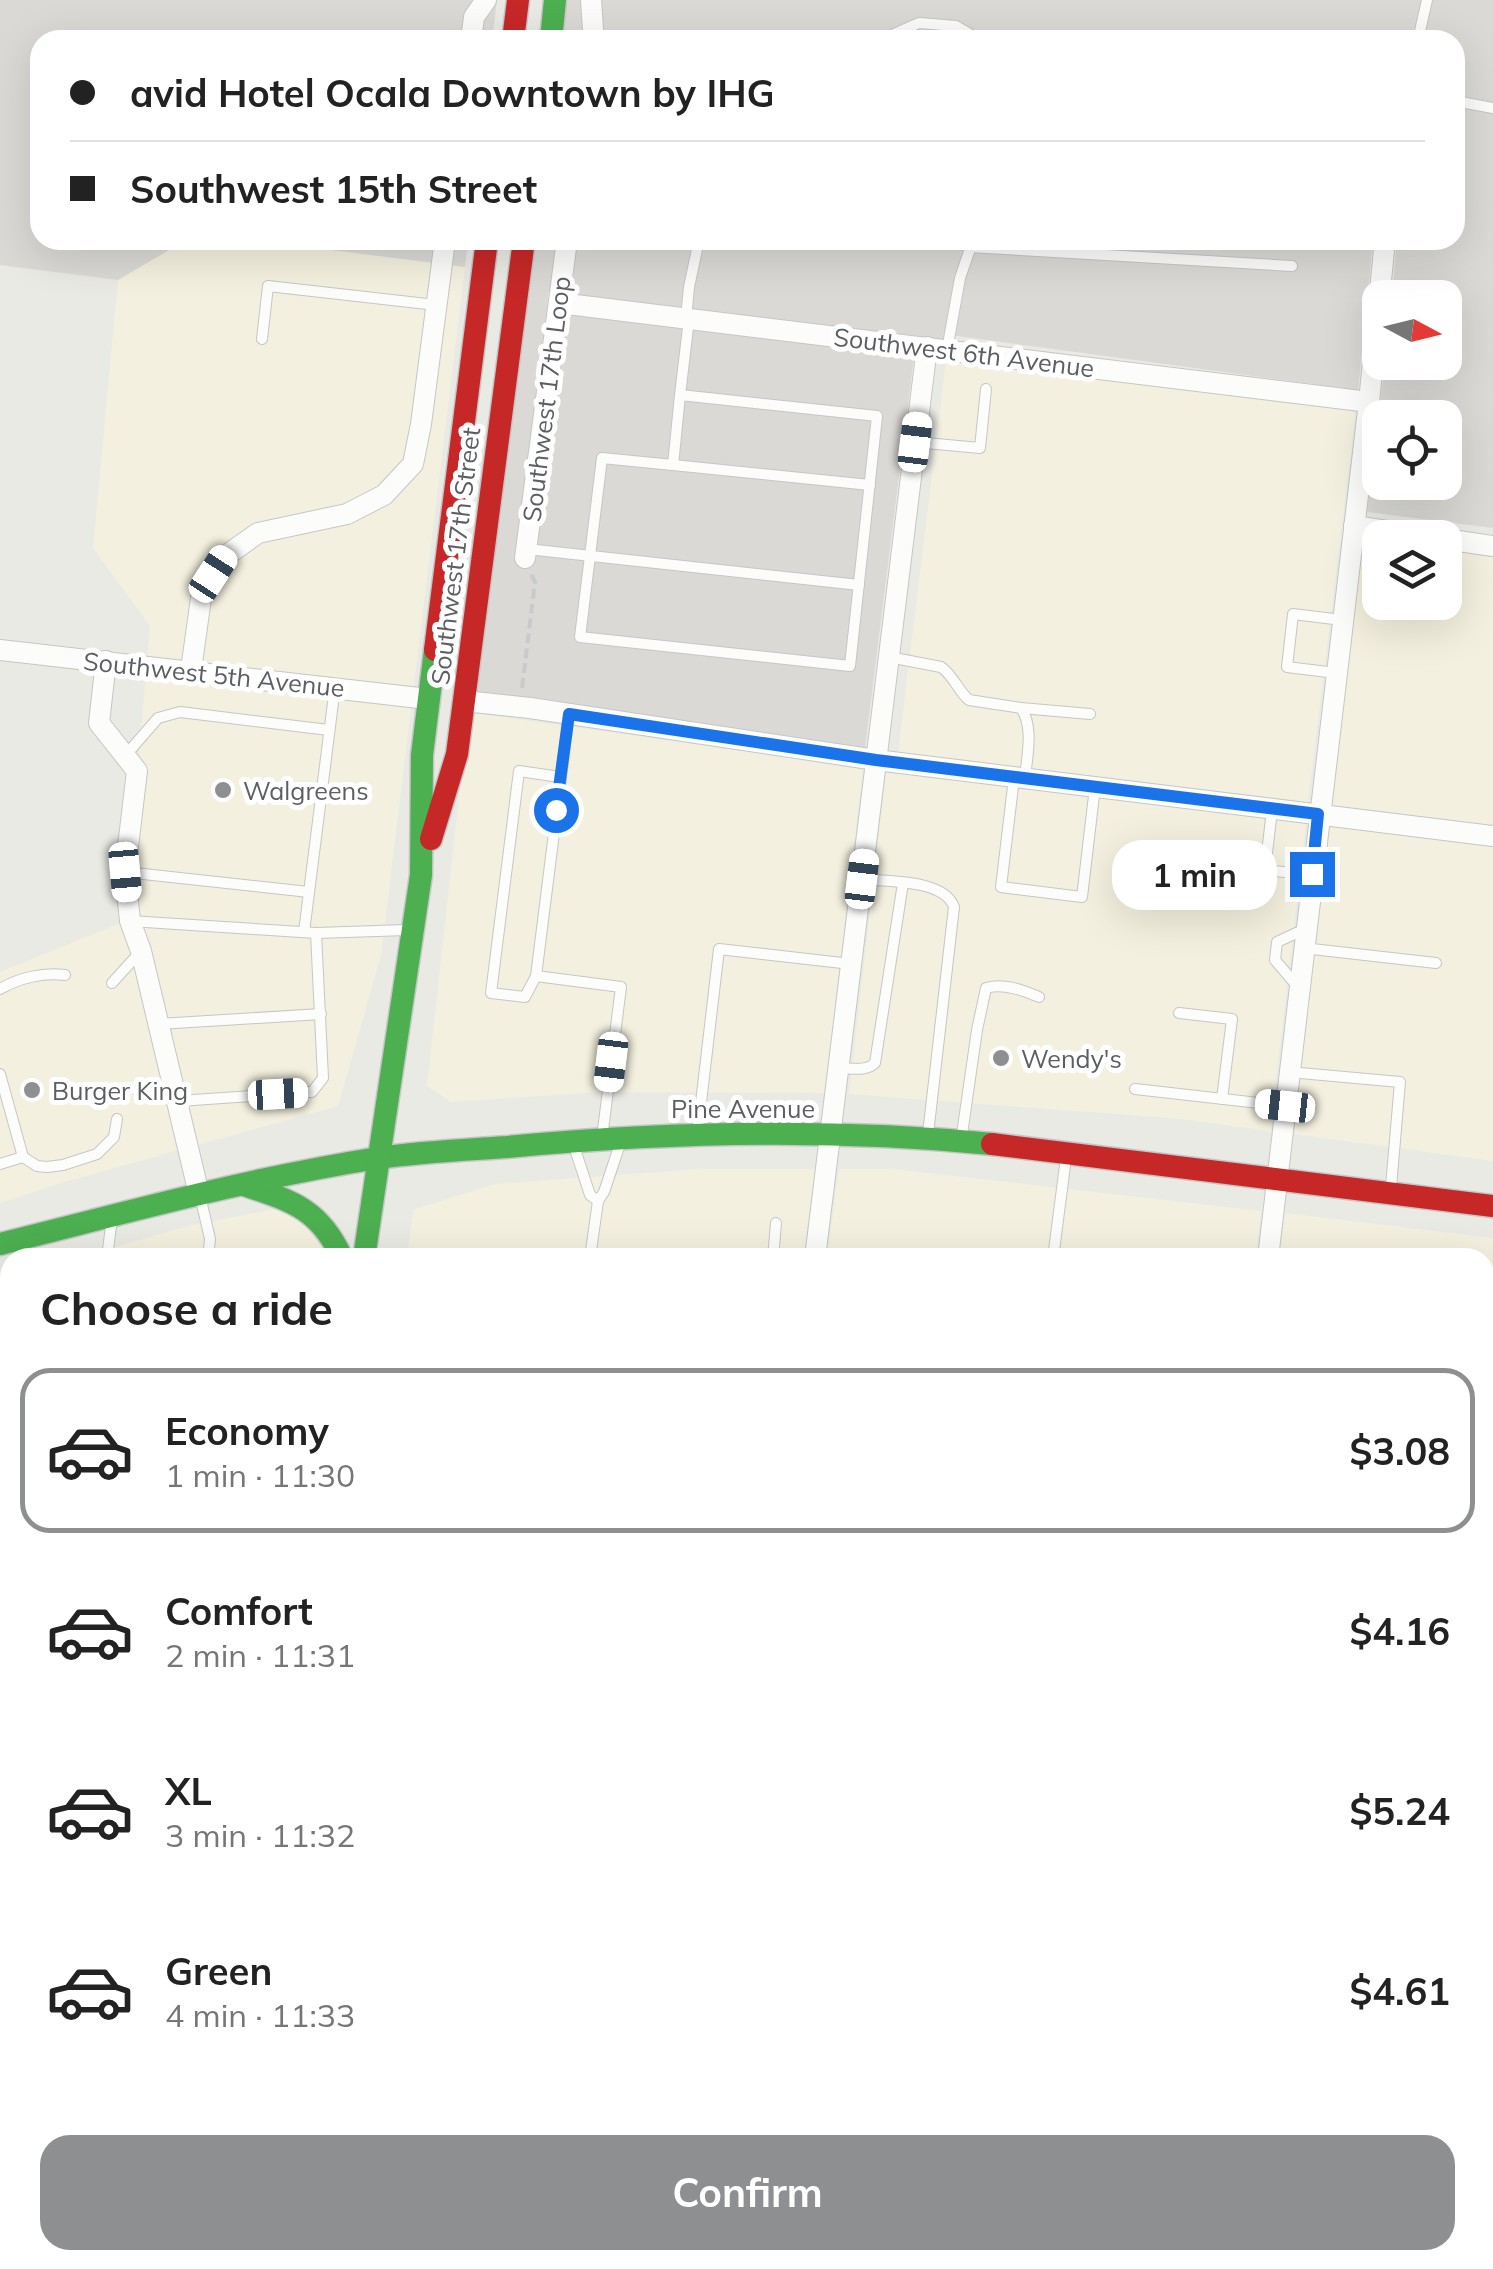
<!DOCTYPE html>
<html lang="en">
<head>
<meta charset="utf-8">
<style>
  :root { --surface:#fff; --page:#f2f2f2; --text:#222; --muted:#767676; --line:#e0e0e0; --accent:#8d8f90 }
  body { margin:0; font-family:Mulish,sans-serif; background:var(--page); color:var(--text); height:100vh; display:flex; flex-direction:column; font-size:38px; white-space:nowrap }
  * { box-sizing:border-box; margin:0 }
  p { font-size:32px; color:var(--muted) }
  .icon { flex:none; width:55px; height:55px; fill:none; stroke:currentColor; stroke-width:2; stroke-linecap:round; stroke-linejoin:round }
  .map { position:relative; flex:1; overflow:hidden }
  .details { position:absolute; left:0px; top:1248px; width:1495px; height:1022px; display:flex; flex-direction:column; background:var(--surface); border-radius:30px 30px 0 0; box-shadow:0 10px 40px #0002 }
  .details>* { flex:none }
  .top-card { position:absolute; left:30px; top:30px; width:1435px; height:220px; border-radius:30px; box-shadow:0 10px 40px #0002; display:grid; align-content:center; height:220px; padding:0 40px; background:var(--surface) }
  .needle { width:65px; rotate:97deg }
  .tools { position:absolute; left:1362px; top:280px; display:grid; gap:20px }
  .tools a { display:grid; place-items:center; width:100px; height:100px; border-radius:20px; background:var(--surface); box-shadow:0 10px 40px #0002; font-size:50px }
  .end { position:absolute; width:45px; height:45px; margin:-22px; border:12px solid #1a73e8; background:#fff; box-shadow:0 0 0 5px #fff }
  .from { border-radius:50% }
  .bubble { position:absolute; height:70px; border-radius:30px; background:var(--surface); box-shadow:0 10px 40px #0002; font-size:32px; font-weight:700; line-height:70px; text-align:center }
  .car { position:absolute; width:30px; height:60px; margin:-30px -15px; border-radius:12px; box-shadow:0 0 8px 2px #0007; background:linear-gradient(#fff 24%,#345 0 40%,#fff 0 76%,#345 0 86%,#fff 0) }
  .top-card b { display:flex; align-items:center; gap:35px; height:95px; font-size:38px }
  .top-card b+b { border-top:2px solid var(--line) }
  .top-card i { width:25px; height:25px; background:var(--text) }
  ul { padding:0; list-style:none }
  li { display:flex; align-items:center; gap:30px; height:165px; margin:0 20px 15px; padding:0 20px; border:5px solid transparent; border-radius:30px }
  li div { flex:1 }
  li b { display:block; font-size:38px }
  li em { font-style:normal; font-weight:700 }
  li.active { border-color:var(--accent) }
  li>.icon { width:90px; height:90px; stroke-width:1.5 }
  h2 { padding:0 40px; font-size:45px; line-height:120px }
  .action { display:flex; gap:20px; margin-top:auto; padding:20px 40px }
  .action a { flex:1; height:115px; border-radius:30px; background:var(--accent); color:#fff; font-size:40px; font-weight:700; line-height:115px; text-align:center }
  .map>svg:first-child { display:block }
  .commercial { fill:#f3f0df }
  .industrial { fill:#dad9d5; fill-rule:evenodd }
  .medical { fill:#e6dcd8 }
  .lines { fill:none; stroke-linecap:round; stroke-linejoin:round }
  .lane-casing { stroke:#c6c6c6; stroke-width:12 }
  .street-casing { stroke:#c6c6c6; stroke-width:22 }
  .fast-casing { stroke:#c5c6c6; stroke-width:25 }
  .slow-casing { stroke:#c5c6c6; stroke-width:25 }
  .jam-casing { stroke:#c5c6c6; stroke-width:25 }
  .path { stroke:#c8cbc9; stroke-width:4; stroke-dasharray:10 5; stroke-linecap:butt }
  .lane { stroke:#fcfcfb; stroke-width:10 }
  .street { stroke:#fcfcfb; stroke-width:20 }
  .fast { stroke:#4caf50; stroke-width:22 }
  .slow { stroke:#ffc107; stroke-width:22 }
  .jam { stroke:#c62828; stroke-width:22 }
  .route { stroke:#1a73e8; stroke-width:12 }
  .poi-dot { fill:#8d8f90; stroke:#fff; stroke-width:4 }
  .labels { text-anchor:middle; dominant-baseline:central; stroke-width:10; stroke-linejoin:round; paint-order:stroke }
  .street-label { font-size:25px; fill:#5b5e62; stroke:#fff }
  .poi-label { font-size:25px; fill:#5b5e62; stroke:#fff; text-anchor:start }
</style>
</head>
<body>
<div class="map">
<svg width="1493" height="2269" viewBox="0 0 1493 2269">
  <rect width="100%" height="100%" fill="#eaeae5"/>
  <!-- commercial -->
  <g class="commercial">
    <path d="M186,240h68l211,27 -84,688 -43,151 -277,77 -61,20v-231l125,-51 25,-295 -57,-78 25,-268z"/>
    <path d="M946,360l410,51 -48,391 -410,-50z"/>
    <path d="M1364,538l16,2v62h65v-52l48,7v268l-162,-20z"/>
    <path d="M474,713l389,55 -38,325 -226,-1 -148,10 -24,-16 34,-308z"/>
    <path d="M886,772l420,51 -36,308 -89,-12 -332,-25z"/>
    <path d="M1329,826l164,20v315l-199,-27z"/>
    <path d="M699,1169h116l-12,88 -396,1 6,-48 81,-26z"/>
    <path d="M839,1169h55l367,42 -5,46 -429,1z"/>
    <path d="M280,1208l16,6 34,44h-252l109,-32z"/>
    <path d="M1285,1213l208,25v183l-8,73v-236h-206z"/>
    <path d="M10,1277v533h-10v-530z"/>
    <path d="M0,1831h10v429h187l-2,9h-195z"/>
  </g>
  <!-- industrial -->
  <g class="industrial">
    <path d="M0,0h497l-5,40h-452v200h146l-68,40 -118,-15z"/>
    <path d="M567,0h926v528l-126,-16 18,-149 60,-1v-64l-53,-1 5,-57h58v-200h-892zM1380,418h65v64h-65z"/>
    <path d="M254,240h214l-3,27z"/>
    <path d="M536,240h837l-15,150 -408,-55 -1,5 -401,-48 -1,20 367,44 -49,392 -388,-56z"/>
  </g>
  <!-- medical -->
  <g class="medical">
    <path d="M1485,1507l8,1v456l-8,-1z"/>
    <path d="M1485,2004l8,1v264h-269l2,-9h259z"/>
  </g>
  <g class="lines">
    <defs>
      <g id="lane">
        <path d="M892,40l2,-6 25,-11 37,3 24,14"/>
        <path d="M1418,40l9,-40"/>
        <path d="M1455,101l38,7"/>
        <path d="M970,247l322,19"/>
        <path d="M686,318l3,-31 10,-47"/>
        <path d="M262,339l6,-53 168,19"/>
        <path d="M947,350l13,-72 13,-38"/>
        <path d="M680,395l197,21 -27,250 -270,-29 22,-179 71,7z"/>
        <path d="M680,395l9,-76"/>
        <path d="M915,442l65,6 6,-59"/>
        <path d="M673,465l197,20"/>
        <path d="M527,549l332,36"/>
        <path d="M889,657l52,10c13,9 17,24 28,33l52,8c13,19 6,48 4,70"/>
        <path d="M1336,673l-49,-6 6,-53 49,6"/>
        <path d="M1021,708l69,6"/>
        <path d="M569,714l-33,262 85,11 -18,143"/>
        <path d="M125,756l33,-38 22,-6 149,18"/>
        <path d="M1014,778l-13,109 81,10 13,-110"/>
        <path d="M1272,810l-7,60 47,5"/>
        <path d="M125,872l184,20"/>
        <path d="M862,879c26,3 82,0 92,28l-26,227"/>
        <path d="M130,921l186,12 91,-3"/>
        <path d="M304,932l31,-245"/>
        <path d="M1303,948l133,15"/>
        <path d="M536,976l-11,21 -34,-4 28,-222 41,6"/>
        <path d="M112,983l29,-32"/>
        <path d="M1298,987l-23,-27 2,-18 28,-13"/>
        <path d="M0,989c19,-11 43,-17 65,-14"/>
        <path d="M1179,1013l53,6 -10,80"/>
        <path d="M159,1024l162,-10"/>
        <path d="M839,1068c12,0 27,4 36,-5l28,-180"/>
        <path d="M1289,1072l111,10 -9,105"/>
        <path d="M0,1074l23,83 14,9 10,1 16,-2 34,-11 17,-17 3,-18"/>
        <path d="M1135,1089l150,17"/>
        <path d="M178,1101l134,-9 11,-14 -7,-145"/>
        <path d="M698,1128l21,-179 132,15"/>
        <path d="M962,1134l15,-104 9,-42c18,-5 36,2 53,9"/>
        <path d="M574,1146l16,49 8,6 6,-9 16,-48"/>
        <path d="M0,1164l23,-7"/>
        <path d="M201,1200l9,39 -2,19"/>
        <path d="M107,1258l4,-32"/>
        <path d="M590,1258l8,-57"/>
        <path d="M773,1258l3,-35"/>
        <path d="M1053,1258l13,-100"/>
        <path d="M0,1315l1,-6"/>
        <path d="M0,1599l4,-37"/>
        <path d="M1485,1691l8,-13"/>
        <path d="M4,1724l-3,25 5,16"/>
        <path d="M0,1815l6,-50 4,1"/>
        <path d="M0,2083l10,1"/>
        <path d="M477,2269l8,-9"/>
        <path d="M803,2269l1,-9"/>
        <path d="M1076,2269l1,-9"/>
        <path d="M1193,2269l1,-9"/>
        <path d="M1258,2269v-9"/>
        <path d="M1345,2269l7,-9"/>
      </g>
      <g id="street">
        <path d="M591,0l2,29 -1,11"/>
        <path d="M471,40l3,-23 12,-17"/>
        <path d="M559,303l810,99"/>
        <path d="M1354,526l80,12"/>
        <path d="M1445,539l48,7"/>
        <path d="M525,558l42,-318"/>
        <path d="M0,650l428,49"/>
        <path d="M106,661l-7,62 38,48 -12,101 5,49 11,30 58,243"/>
        <path d="M191,670l11,-79 22,-34 34,-24 89,-19 37,-19 29,-31 8,-40 24,-184"/>
        <path d="M464,701l66,7 346,52 617,76"/>
        <path d="M815,1258l112,-911"/>
        <path d="M1268,1258l101,-856 16,-162"/>
        <path d="M1485,1490l8,1"/>
        <path d="M0,1561l10,1"/>
        <path d="M264,2260l132,7 5,-7"/>
        <path d="M844,2269l2,-9"/>
      </g>
      <g id="fast">
        <path d="M551,40l4,-40"/>
        <path d="M244,1185c48,16 76,24 98,73"/>
        <path d="M0,1244c125,-31 250,-66 378,-86 42,-6 86,-8 129,-11 161,-15 324,-19 485,-3"/>
        <path d="M364,1258l57,-383 1,-120 13,-105"/>
        <path d="M1485,1982l8,1"/>
        <path d="M234,2269l1,-9"/>
      </g>
      <path id="slow" d="M0,1821l10,-1"/>
      <g id="jam">
        <path d="M513,40l5,-40"/>
        <path d="M435,650l52,-410"/>
        <path d="M431,839l26,-85 67,-514"/>
        <path d="M992,1144l501,62"/>
      </g>
    </defs>
    <!-- lane casing -->
    <use href="#lane" class="lane-casing"/>
    <!-- street casing -->
    <use href="#street" class="street-casing"/>
    <!-- fast casing -->
    <use href="#fast" class="fast-casing"/>
    <!-- slow casing -->
    <use href="#slow" class="slow-casing"/>
    <!-- jam casing -->
    <use href="#jam" class="jam-casing"/>
    <!-- path -->
    <path class="path" d="M522,688l13,-106 -4,-8"/>
    <!-- lane -->
    <use href="#lane" class="lane"/>
    <!-- street -->
    <use href="#street" class="street"/>
    <!-- fast -->
    <use href="#fast" class="fast"/>
    <!-- slow -->
    <use href="#slow" class="slow"/>
    <!-- jam -->
    <use href="#jam" class="jam"/>
  </g>
  <g class="lines">
    <!-- route -->
    <path class="route" d="M556,810l13,-96 307,46 442,54 -6,60"/>
  </g>
  <!-- markers -->
  <g class="poi-dot">
    <circle cx="223" cy="790" r="10"/>
    <circle cx="1001" cy="1058" r="10"/>
    <circle cx="32" cy="1090" r="10"/>
  </g>
  <g class="labels">
    <!-- street labels -->
    <g class="street-label">
      <text transform="translate(964 352) rotate(7)">Southwest 6th Avenue</text>
      <text transform="translate(546 399) rotate(-83)">Southwest 17th Loop</text>
      <text transform="translate(455 556) rotate(-83)">Southwest 17th Street</text>
      <text transform="translate(214 674) rotate(6)">Southwest 5th Avenue</text>
      <text x="743" y="1108">Pine Avenue</text>
    </g>
    <!-- poi labels -->
    <g class="poi-label">
      <text x="243" y="790">Walgreens</text>
      <text x="1021" y="1058">Wendy's</text>
      <text x="52" y="1090">Burger King</text>
    </g>
  </g>
</svg>
<div class="tools">
<a><svg class="needle" viewBox="-14 -14 28 28"><path d="M0-13l5 13h-10z" fill="#e53935"/><path d="M0 13l5-13h-10z" fill="#767676"/></svg></a>
<a><svg class="icon" aria-label="locate" viewBox="0 0 24 24"><circle cx="12" cy="12" r="6"/><path d="M12 2v4M12 18v4M2 12h4M18 12h4"/></svg></a>
<a><svg class="icon" aria-label="layers" viewBox="0 0 24 24"><path d="M12 4l9 5-9 5-9-5zM3 14l9 5 9-5"/></svg></a>
</div>
<i class="end from" style="left:556px;top:810px"></i>
<i class="end" style="left:1312px;top:874px"></i>
<div class="bubble" style="left:1112px;top:840px;width:165px">1 min</div>
<i class="car" style="left:915px;top:442px;rotate:7deg"></i>
<i class="car" style="left:213px;top:574px;rotate:33deg"></i>
<i class="car" style="left:125px;top:872px;rotate:175deg"></i>
<i class="car" style="left:862px;top:879px;rotate:7deg"></i>
<i class="car" style="left:611px;top:1062px;rotate:187deg"></i>
<i class="car" style="left:278px;top:1094px;rotate:87deg"></i>
<i class="car" style="left:1285px;top:1106px;rotate:276deg"></i>
<div class="top-card">
<b><i class="from"></i>avid Hotel Ocala Downtown by IHG</b>
<b><i></i>Southwest 15th Street</b>
</div>
<section class="details">
<h2>Choose a ride</h2>
<ul>
<li class="active"><svg class="icon" aria-label="car" viewBox="0 0 24 24"><path d="M5 17H2v-5l4-1 3-4h7l3 4 3 1v5h-3M9 17h6M6 11h13"/><circle cx="7" cy="17" r="2"/><circle cx="17" cy="17" r="2"/></svg><div><b>Economy</b><p>1 min · 11:30</p></div><em>$3.08</em></li>
<li><svg class="icon" aria-label="car" viewBox="0 0 24 24"><path d="M5 17H2v-5l4-1 3-4h7l3 4 3 1v5h-3M9 17h6M6 11h13"/><circle cx="7" cy="17" r="2"/><circle cx="17" cy="17" r="2"/></svg><div><b>Comfort</b><p>2 min · 11:31</p></div><em>$4.16</em></li>
<li><svg class="icon" aria-label="car" viewBox="0 0 24 24"><path d="M5 17H2v-5l4-1 3-4h7l3 4 3 1v5h-3M9 17h6M6 11h13"/><circle cx="7" cy="17" r="2"/><circle cx="17" cy="17" r="2"/></svg><div><b>XL</b><p>3 min · 11:32</p></div><em>$5.24</em></li>
<li><svg class="icon" aria-label="car" viewBox="0 0 24 24"><path d="M5 17H2v-5l4-1 3-4h7l3 4 3 1v5h-3M9 17h6M6 11h13"/><circle cx="7" cy="17" r="2"/><circle cx="17" cy="17" r="2"/></svg><div><b>Green</b><p>4 min · 11:33</p></div><em>$4.61</em></li>
</ul>
<div class="action"><a>Confirm</a></div>
</section>
</div>
</body>
</html>
